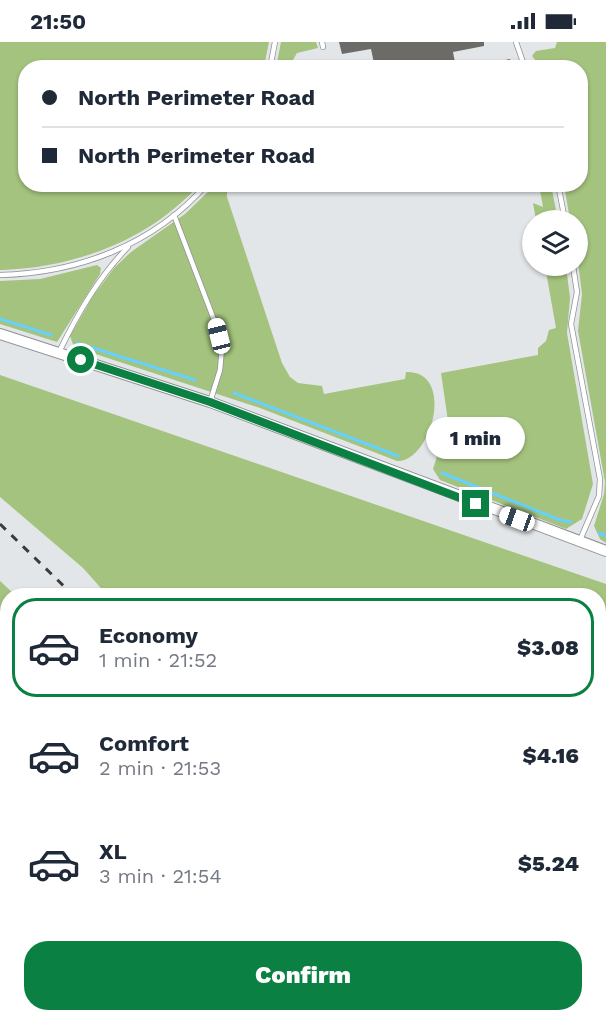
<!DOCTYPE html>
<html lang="en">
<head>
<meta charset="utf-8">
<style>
  :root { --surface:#fff; --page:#f2f2f3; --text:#1f2937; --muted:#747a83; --line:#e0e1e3; --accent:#0b8043 }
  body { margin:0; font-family:"Work Sans",sans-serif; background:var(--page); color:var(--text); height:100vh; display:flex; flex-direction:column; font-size:22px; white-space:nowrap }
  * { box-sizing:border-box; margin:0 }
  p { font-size:20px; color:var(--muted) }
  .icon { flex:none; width:33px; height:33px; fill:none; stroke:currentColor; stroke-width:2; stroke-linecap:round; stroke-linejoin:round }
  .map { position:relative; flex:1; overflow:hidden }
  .sheet { position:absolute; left:0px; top:546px; width:606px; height:434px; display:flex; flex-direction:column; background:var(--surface); border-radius:24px 24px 0 0; box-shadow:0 2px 4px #0004 }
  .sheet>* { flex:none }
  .banner { position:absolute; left:18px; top:18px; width:570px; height:132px; border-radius:24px; box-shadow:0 2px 4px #0004; display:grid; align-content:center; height:132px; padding:0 24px; background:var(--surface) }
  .tools { position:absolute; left:522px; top:168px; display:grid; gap:12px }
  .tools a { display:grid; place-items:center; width:66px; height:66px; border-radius:50%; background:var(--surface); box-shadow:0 2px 4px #0004; font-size:30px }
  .end { position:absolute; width:27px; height:27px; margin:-14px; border:8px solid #0b8043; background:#fff; box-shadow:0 0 0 3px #fff }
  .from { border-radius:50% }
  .bubble { position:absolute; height:42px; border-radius:21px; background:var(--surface); box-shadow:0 2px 4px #0004; font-size:20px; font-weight:800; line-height:42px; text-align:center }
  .car { position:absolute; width:18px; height:36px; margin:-18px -9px; border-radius:8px; box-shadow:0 0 4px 2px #0007; background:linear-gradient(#fff 24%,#345 0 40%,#fff 0 76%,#345 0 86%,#fff 0) }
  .banner b { display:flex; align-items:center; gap:21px; height:57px; font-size:22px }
  .banner b+b { border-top:2px solid var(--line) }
  .banner i { width:15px; height:15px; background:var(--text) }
  ul { padding:10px 0 0; list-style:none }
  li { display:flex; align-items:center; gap:18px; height:99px; margin:0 12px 9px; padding:0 12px; border:3px solid transparent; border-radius:24px }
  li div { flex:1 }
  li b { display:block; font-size:22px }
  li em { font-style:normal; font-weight:800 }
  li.selected { border-color:var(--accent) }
  li>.icon { width:54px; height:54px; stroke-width:1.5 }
  .action { display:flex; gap:12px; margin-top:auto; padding:12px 24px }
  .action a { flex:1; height:69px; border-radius:24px; background:var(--accent); color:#fff; font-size:24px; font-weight:800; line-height:69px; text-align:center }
  .status { display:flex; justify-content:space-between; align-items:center; height:42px; padding:0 30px; background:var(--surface); direction:ltr }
  .status svg { height:16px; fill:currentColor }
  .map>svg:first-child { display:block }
  .green { fill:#a4c37e }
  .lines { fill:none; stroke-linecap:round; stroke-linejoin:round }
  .stream { stroke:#65d1fc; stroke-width:3 }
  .building { fill:#6c6b68 }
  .service-casing { stroke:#8f9194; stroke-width:6 }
  .minor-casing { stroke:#8f9194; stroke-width:10 }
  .tertiary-casing { stroke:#8f9194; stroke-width:12 }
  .primary-casing { stroke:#c3c3c3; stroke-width:15 }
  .service { stroke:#fff; stroke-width:4.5 }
  .minor { stroke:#fff; stroke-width:8 }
  .tertiary { stroke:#fff; stroke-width:10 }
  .primary { stroke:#b1e1fa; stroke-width:14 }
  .rail { stroke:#3a3b3c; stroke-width:3; stroke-dasharray:8 8; stroke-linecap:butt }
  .route { stroke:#0b8043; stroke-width:8 }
</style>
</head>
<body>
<div class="status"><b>21:50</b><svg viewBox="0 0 49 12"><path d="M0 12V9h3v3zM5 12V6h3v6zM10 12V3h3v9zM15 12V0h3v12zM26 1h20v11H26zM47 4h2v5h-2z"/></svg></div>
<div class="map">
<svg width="606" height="979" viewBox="0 0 606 979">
  <rect width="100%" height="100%" fill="#e3e6e8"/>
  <!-- green -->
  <g class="green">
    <path d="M0,0h269l-5,25 -238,1v116l173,1c-50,55 -122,82 -196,85h-3z"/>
    <path d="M281,0h35l2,6 -21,5 -8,14h-13z"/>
    <path d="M557,0h49v501l-6,-4 -6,-13 10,-32 1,-12 -27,-151 4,-37 -4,-32v-42h-8l-6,-35 16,-1v-116l-7,-3 -32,2 -9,-11 4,-5 19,-3z"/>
    <path d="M215,143h12v12l55,166 8,14 8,6 24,3 2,8 81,-15 1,-7c50,-2 26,90 -9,89l-137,-53 -186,-61 -4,-11 23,-40 22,-29 16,-15 54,-38z"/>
    <path d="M539,143h12l7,35h-22l-3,-17 10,4z"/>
    <path d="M97,223l4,3 -1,6 -43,68 -57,-18v-43l40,-2z"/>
    <path d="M545,224h21l4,32 -3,35 26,151 -11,35 -16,10 -126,-49 -7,-11 15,-48 -7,-48 97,-18v-7l8,-7 3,-11 7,-2z"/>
    <path d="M0,333l606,209v234l-8,-2v-220l-491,-1 -24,-27 -83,-71z"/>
    <path d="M0,539l15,14 -7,1 -1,212 -7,-2z"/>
  </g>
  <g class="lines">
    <!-- stream -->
    <g class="stream">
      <path d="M0,277l51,16"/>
      <path d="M77,301l118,37"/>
      <path d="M234,351l164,63"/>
      <path d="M442,431l118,47 11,2"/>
      <path d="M599,491l7,3"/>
    </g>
  </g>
  <!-- building -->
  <g class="building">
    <path d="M339,0h145v4l-31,6 3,16h-81l-4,-19 -29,5z"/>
    <path d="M510,17l1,9h-25v-4z"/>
  </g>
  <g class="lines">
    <defs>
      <g id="service">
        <path d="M322,0l1,5"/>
        <path d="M516,0l9,26"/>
        <path d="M270,26l5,-26"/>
        <path d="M558,142l7,36"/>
        <path d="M174,173l42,110 6,23 -2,22 -10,32"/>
        <path d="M573,224l4,26 -6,32 29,155 -1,17 -19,44"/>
        <path d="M0,233c78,-2 154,-30 207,-91"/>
        <path d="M59,310c19,-39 39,-74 69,-105"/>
        <path d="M529,979h8"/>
        <path d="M599,979l7,-11"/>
      </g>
      <path id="minor" d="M27,979l2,-7"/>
      <g id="tertiary">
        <path d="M0,292l210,68 396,149"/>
        <path d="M598,700l8,-11"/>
      </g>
      <g id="primary">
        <path d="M0,795l8,1"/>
        <path d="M598,935l8,1"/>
      </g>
    </defs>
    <!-- service casing -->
    <use href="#service" class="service-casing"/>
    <!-- minor casing -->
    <use href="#minor" class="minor-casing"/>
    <!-- tertiary casing -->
    <use href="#tertiary" class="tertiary-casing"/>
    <!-- primary casing -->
    <use href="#primary" class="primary-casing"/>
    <!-- service -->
    <use href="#service" class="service"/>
    <!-- minor -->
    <use href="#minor" class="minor"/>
    <!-- tertiary -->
    <use href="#tertiary" class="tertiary"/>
    <!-- primary -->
    <use href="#primary" class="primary"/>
    <!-- rail -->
    <g class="rail">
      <path d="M0,482l74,72"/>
      <path d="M334,972l4,7"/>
    </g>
  </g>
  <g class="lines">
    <!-- route -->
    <path class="route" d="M81,318l129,42 266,102"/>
  </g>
</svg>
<div class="tools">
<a><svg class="icon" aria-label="layers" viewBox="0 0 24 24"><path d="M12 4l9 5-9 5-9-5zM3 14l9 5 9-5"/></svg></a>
</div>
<i class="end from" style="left:81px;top:318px"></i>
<i class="end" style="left:476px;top:462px"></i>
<div class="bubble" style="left:426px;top:375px;width:99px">1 min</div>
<i class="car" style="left:219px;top:294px;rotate:346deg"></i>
<i class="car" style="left:517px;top:477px;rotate:290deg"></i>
<div class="banner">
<b><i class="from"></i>North Perimeter Road</b>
<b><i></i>North Perimeter Road</b>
</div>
<section class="sheet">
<ul>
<li class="selected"><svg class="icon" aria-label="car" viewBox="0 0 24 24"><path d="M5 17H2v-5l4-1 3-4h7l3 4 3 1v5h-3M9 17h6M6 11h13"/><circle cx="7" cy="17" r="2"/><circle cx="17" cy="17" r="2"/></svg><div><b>Economy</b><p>1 min · 21:52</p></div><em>$3.08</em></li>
<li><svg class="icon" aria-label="car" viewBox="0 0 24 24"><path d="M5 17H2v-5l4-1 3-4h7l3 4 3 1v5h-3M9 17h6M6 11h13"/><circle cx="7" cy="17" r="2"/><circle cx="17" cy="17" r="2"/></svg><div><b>Comfort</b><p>2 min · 21:53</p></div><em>$4.16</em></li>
<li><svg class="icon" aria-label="car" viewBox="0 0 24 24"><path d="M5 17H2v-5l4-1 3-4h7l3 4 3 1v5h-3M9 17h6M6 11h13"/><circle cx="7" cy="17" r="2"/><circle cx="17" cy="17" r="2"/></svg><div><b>XL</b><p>3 min · 21:54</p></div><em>$5.24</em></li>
</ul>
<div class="action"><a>Confirm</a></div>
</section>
</div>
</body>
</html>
